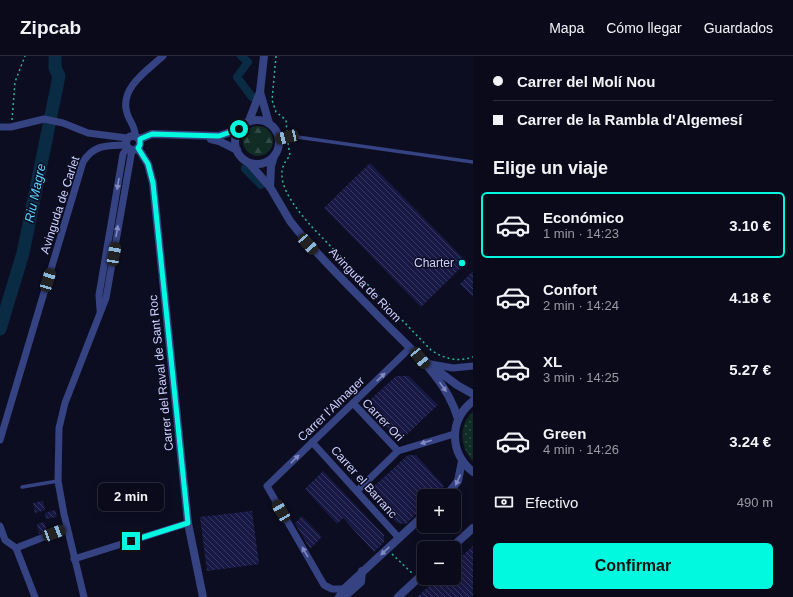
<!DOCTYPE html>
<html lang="es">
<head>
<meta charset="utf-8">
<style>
  :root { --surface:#0a0a1a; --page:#131323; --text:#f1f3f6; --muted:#999aa2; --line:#2a2b39; --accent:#00f9df }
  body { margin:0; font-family:Helvetica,sans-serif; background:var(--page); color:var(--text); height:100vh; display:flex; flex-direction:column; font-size:15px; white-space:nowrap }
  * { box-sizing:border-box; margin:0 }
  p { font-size:13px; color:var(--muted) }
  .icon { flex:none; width:22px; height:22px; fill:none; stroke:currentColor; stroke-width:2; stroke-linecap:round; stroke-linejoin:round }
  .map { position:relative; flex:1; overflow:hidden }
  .side { display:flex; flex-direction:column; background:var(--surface); width:320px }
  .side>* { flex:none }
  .banner { display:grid; align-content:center; height:88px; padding:0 20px; background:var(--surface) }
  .controls { position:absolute; left:417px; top:433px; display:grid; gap:8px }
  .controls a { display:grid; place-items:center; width:44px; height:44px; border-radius:6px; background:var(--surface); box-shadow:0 2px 10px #0003,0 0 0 1px var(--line); font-size:20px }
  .end { position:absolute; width:18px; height:18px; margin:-9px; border:5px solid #00f9df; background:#111; box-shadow:0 0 0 2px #111 }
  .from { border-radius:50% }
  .bubble { position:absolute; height:28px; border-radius:6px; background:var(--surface); box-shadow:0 2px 10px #0003,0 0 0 1px var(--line); font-size:13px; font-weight:700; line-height:28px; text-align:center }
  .car { position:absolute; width:12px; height:24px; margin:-12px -6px; border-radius:5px; box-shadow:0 0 3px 1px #0007; background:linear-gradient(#222 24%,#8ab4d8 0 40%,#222 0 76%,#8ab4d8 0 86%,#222 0) }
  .banner b { display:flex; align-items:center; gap:14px; height:38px; font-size:15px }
  .banner b+b { border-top:1px solid var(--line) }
  .banner i { width:10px; height:10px; background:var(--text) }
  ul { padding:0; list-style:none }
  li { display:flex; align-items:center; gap:12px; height:66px; margin:0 8px 6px; padding:0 12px; border:2px solid transparent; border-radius:6px }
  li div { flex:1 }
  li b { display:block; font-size:15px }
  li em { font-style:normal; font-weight:700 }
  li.current { border-color:var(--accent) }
  li>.icon { width:36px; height:36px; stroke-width:1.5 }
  h2 { padding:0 20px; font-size:18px; line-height:48px }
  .pay { display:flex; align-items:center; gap:10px; height:44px; padding:0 20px; font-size:15px }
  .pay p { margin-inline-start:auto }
  .action { display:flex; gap:8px; margin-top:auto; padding:8px 20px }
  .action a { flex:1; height:46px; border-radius:6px; background:var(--accent); color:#111; font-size:16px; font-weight:700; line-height:46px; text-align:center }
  header { display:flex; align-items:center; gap:24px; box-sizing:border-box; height:56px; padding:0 20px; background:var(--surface); border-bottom:1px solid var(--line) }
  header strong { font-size:19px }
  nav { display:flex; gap:22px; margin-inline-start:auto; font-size:14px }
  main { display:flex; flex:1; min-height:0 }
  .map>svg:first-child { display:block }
  .grass { fill:url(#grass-dots) }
  .forest { fill:url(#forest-firs) }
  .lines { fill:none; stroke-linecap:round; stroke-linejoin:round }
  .canal { stroke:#0a2b44; stroke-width:8 }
  .river { stroke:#0a2b44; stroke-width:13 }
  .building { fill:url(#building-back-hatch) }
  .path { stroke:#2ab791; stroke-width:1.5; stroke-dasharray:2 3; stroke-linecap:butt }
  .service { stroke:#364383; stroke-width:3.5 }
  .minor { stroke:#364383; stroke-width:7 }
  .tertiary { stroke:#364383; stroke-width:8 }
  .oneway { fill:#828ac1 }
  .route { stroke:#00f9df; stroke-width:5 }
  .poi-dot { fill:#00f9df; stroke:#0d0d22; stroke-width:1.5 }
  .labels { text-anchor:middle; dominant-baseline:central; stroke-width:3; stroke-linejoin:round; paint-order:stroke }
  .street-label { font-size:12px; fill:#ced2ff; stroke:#0d0d22 }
  .poi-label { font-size:12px; fill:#ced2ff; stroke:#0d0d22; text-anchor:end }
  .water-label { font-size:13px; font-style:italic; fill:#5cd5ff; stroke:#0d0d22 }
</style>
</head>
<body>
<header>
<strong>Zipcab</strong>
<nav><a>Mapa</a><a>Cómo llegar</a><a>Guardados</a></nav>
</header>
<main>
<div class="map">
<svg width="473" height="541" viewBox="0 0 473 541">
  <defs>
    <pattern id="grass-dots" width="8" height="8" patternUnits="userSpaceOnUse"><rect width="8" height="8" fill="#102c25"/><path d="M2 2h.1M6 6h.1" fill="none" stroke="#324a46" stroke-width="1.8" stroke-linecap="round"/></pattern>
    <pattern id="forest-firs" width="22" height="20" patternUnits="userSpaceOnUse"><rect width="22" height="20" fill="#102c25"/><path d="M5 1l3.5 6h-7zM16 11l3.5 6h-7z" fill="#324a46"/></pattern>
    <pattern id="building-back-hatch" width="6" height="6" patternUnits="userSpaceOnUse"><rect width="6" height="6" fill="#181844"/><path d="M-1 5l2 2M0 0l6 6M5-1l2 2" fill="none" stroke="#383960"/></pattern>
  </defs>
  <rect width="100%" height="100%" fill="#0d0d22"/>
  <!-- grass -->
  <path class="grass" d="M473,356v49c-13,-13 -15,-36 0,-49z"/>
  <!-- forest -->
  <circle class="forest" cx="258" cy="85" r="15"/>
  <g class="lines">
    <!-- canal -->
    <g class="canal">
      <path d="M241,0l7,6 -11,15 15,20"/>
      <path d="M245,112v1l16,16"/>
    </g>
    <!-- river -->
    <path class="river" d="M0,273l23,-76 36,-177 -4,-8v-12"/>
  </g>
  <!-- building -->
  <g class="building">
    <path d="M370,107l97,99 -46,45 -97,-99z"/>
    <path d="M473,215v26l-13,-13z"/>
    <path d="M396,320h13l29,29 -35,33h-7l-26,-27v-11z"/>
    <path d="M408,399h8l28,31 -9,10h-11v10l-18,18 -9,-1 -28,-32z"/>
    <path d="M323,415l61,64v7l-10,10 -31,-34 -6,6 -32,-35z"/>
    <path d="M43,445l2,9 -10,3 -2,-10z"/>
    <path d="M55,454l2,7 -11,2 -1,-6z"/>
    <path d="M252,455l7,53 -52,7 -7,-54z"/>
    <path d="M302,460l20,21 -12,12 -15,-26z"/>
    <path d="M44,466l3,9 -8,3 -2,-10z"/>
    <path d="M473,490v51h-56l21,-19h16v-15z"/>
  </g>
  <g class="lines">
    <!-- path -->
    <g class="path">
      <path d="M276,0l-4,44 4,12 10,8 1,13"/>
      <path d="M12,64l3,-38 10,-26"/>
      <path d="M288,87l2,13c-22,21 6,52 21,70l120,124c13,9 27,12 42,7"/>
      <path d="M392,498l21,20"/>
    </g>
    <!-- service -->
    <g class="service">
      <path d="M279,83l18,-2 176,25"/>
      <path d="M22,431l36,-6"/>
    </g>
    <!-- minor -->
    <g class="minor">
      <path d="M0,71h11l33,-8 19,4 25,10 39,5"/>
      <path d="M135,80c1,-9 -6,-15 -8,-23 -8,-25 21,-43 36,-57"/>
      <path d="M100,254l-1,-15 24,-141 5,-7"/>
      <path d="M431,308l22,4 20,-2"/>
      <path d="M353,347l45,48"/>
      <path d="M0,384l83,-278c11,-18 24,-16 43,-17"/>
      <path d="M312,386l87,96"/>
      <path d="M357,435l41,-40 56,-17"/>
      <path d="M0,470l5,14 11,8 19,49"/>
      <path d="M16,492l51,-20"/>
      <path d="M74,503l114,-36"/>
      <path d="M344,533h-12l-8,-4 -57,-99 143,-138"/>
      <path d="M84,541l-20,-83 -6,-33 1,-53 6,-25 41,-105 26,-148"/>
    </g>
    <!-- tertiary -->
    <g class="tertiary">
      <path d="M260,36l9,31"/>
      <circle cx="257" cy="86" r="22"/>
      <path d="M249,65l11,-29 4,-36"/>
      <circle cx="133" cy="87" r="7"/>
      <path d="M140,83l12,-5 67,2 20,-7"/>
      <path d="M211,83l8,2 18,9"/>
      <path d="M138,92l10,16 5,19 35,340 15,74"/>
      <path d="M249,107l21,24 20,34 12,15c27,31 56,59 85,89 27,27 60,55 71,94"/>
      <path d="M270,131l1,-21 3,-10"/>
      <path d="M425,305l32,24 16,9"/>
      <path d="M473,345c-24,19 -24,51 0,71"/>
      <path d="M446,440l12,-15 4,-20"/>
      <path d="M451,492l22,-20"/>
      <path d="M339,541l5,-8 80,-74"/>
      <path d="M344,541l17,-15 1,-11"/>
      <path d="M398,541l26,-24"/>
    </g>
  </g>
  <!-- one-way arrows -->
  <defs><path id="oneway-solid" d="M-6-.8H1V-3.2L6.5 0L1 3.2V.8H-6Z"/></defs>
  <g class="oneway">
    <use href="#oneway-solid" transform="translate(118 128) rotate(100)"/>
    <use href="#oneway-solid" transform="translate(117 175) rotate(-80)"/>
    <use href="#oneway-solid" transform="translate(381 321) rotate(-44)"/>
    <use href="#oneway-solid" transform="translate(443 331) rotate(54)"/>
    <use href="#oneway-solid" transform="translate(426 386) rotate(163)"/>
    <use href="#oneway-solid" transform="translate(295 403) rotate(-45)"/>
    <use href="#oneway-solid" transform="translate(458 424) rotate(115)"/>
    <use href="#oneway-solid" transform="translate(385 495) rotate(137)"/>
    <use href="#oneway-solid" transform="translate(305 496) rotate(-120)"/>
  </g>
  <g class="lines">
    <!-- route -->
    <path class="route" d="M131,485l57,-18 -35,-340 -5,-19 -10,-16 2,-3v-6l12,-5 67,2 20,-7"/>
  </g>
  <!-- markers -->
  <circle class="poi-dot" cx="462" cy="207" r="4"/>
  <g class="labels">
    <!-- street labels -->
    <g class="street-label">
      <text transform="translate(60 149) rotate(-72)">Avinguda de Carlet</text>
      <text transform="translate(365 229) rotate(46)">Avinguda de Riom</text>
      <text transform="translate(161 317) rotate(-96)">Carrer del Raval de Sant Roc</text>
      <text transform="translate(331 353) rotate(-44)">Carrer l'Almager</text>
      <text transform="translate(383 364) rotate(46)">Carrer Ori</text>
      <text transform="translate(364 426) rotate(48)">Carrer el Barranc</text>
    </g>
    <!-- poi labels -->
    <g class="poi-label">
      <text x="454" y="207">Charter</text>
    </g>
    <!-- water labels -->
    <g class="water-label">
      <text transform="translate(35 137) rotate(-78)">Riu Magre</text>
    </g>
  </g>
</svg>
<div class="controls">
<a>+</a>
<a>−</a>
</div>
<i class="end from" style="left:239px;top:73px"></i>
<i class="end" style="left:131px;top:485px"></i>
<div class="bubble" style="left:98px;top:427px;width:66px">2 min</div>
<i class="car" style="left:287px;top:81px;rotate:257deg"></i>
<i class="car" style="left:308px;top:188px;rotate:138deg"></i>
<i class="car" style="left:114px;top:198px;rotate:10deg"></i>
<i class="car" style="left:48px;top:224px;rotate:17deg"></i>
<i class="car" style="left:420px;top:302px;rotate:141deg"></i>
<i class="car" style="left:281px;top:455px;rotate:330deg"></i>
<i class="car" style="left:54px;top:477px;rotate:69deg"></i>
</div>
<section class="side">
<div class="banner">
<b><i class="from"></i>Carrer del Molí Nou</b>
<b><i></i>Carrer de la Rambla d'Algemesí</b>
</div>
<h2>Elige un viaje</h2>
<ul>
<li class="current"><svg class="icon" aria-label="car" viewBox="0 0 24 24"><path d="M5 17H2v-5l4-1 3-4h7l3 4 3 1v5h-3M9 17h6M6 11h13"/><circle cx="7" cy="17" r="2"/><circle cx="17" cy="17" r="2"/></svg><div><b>Económico</b><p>1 min · 14:23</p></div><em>3.10 €</em></li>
<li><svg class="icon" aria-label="car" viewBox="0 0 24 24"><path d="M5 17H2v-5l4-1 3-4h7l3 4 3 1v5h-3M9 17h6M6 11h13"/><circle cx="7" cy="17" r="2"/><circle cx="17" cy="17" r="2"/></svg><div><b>Confort</b><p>2 min · 14:24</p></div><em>4.18 €</em></li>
<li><svg class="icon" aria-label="car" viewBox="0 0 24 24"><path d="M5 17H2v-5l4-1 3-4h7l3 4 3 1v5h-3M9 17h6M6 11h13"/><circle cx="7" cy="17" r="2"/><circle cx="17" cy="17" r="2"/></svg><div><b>XL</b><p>3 min · 14:25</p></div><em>5.27 €</em></li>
<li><svg class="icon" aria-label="car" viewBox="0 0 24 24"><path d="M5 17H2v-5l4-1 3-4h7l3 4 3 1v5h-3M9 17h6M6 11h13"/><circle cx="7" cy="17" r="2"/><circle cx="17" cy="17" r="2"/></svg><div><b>Green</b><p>4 min · 14:26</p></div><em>3.24 €</em></li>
</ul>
<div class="pay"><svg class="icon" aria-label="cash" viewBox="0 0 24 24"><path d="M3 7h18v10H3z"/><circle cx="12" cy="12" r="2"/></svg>Efectivo<p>490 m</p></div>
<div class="action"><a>Confirmar</a></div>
</section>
</main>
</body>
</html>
